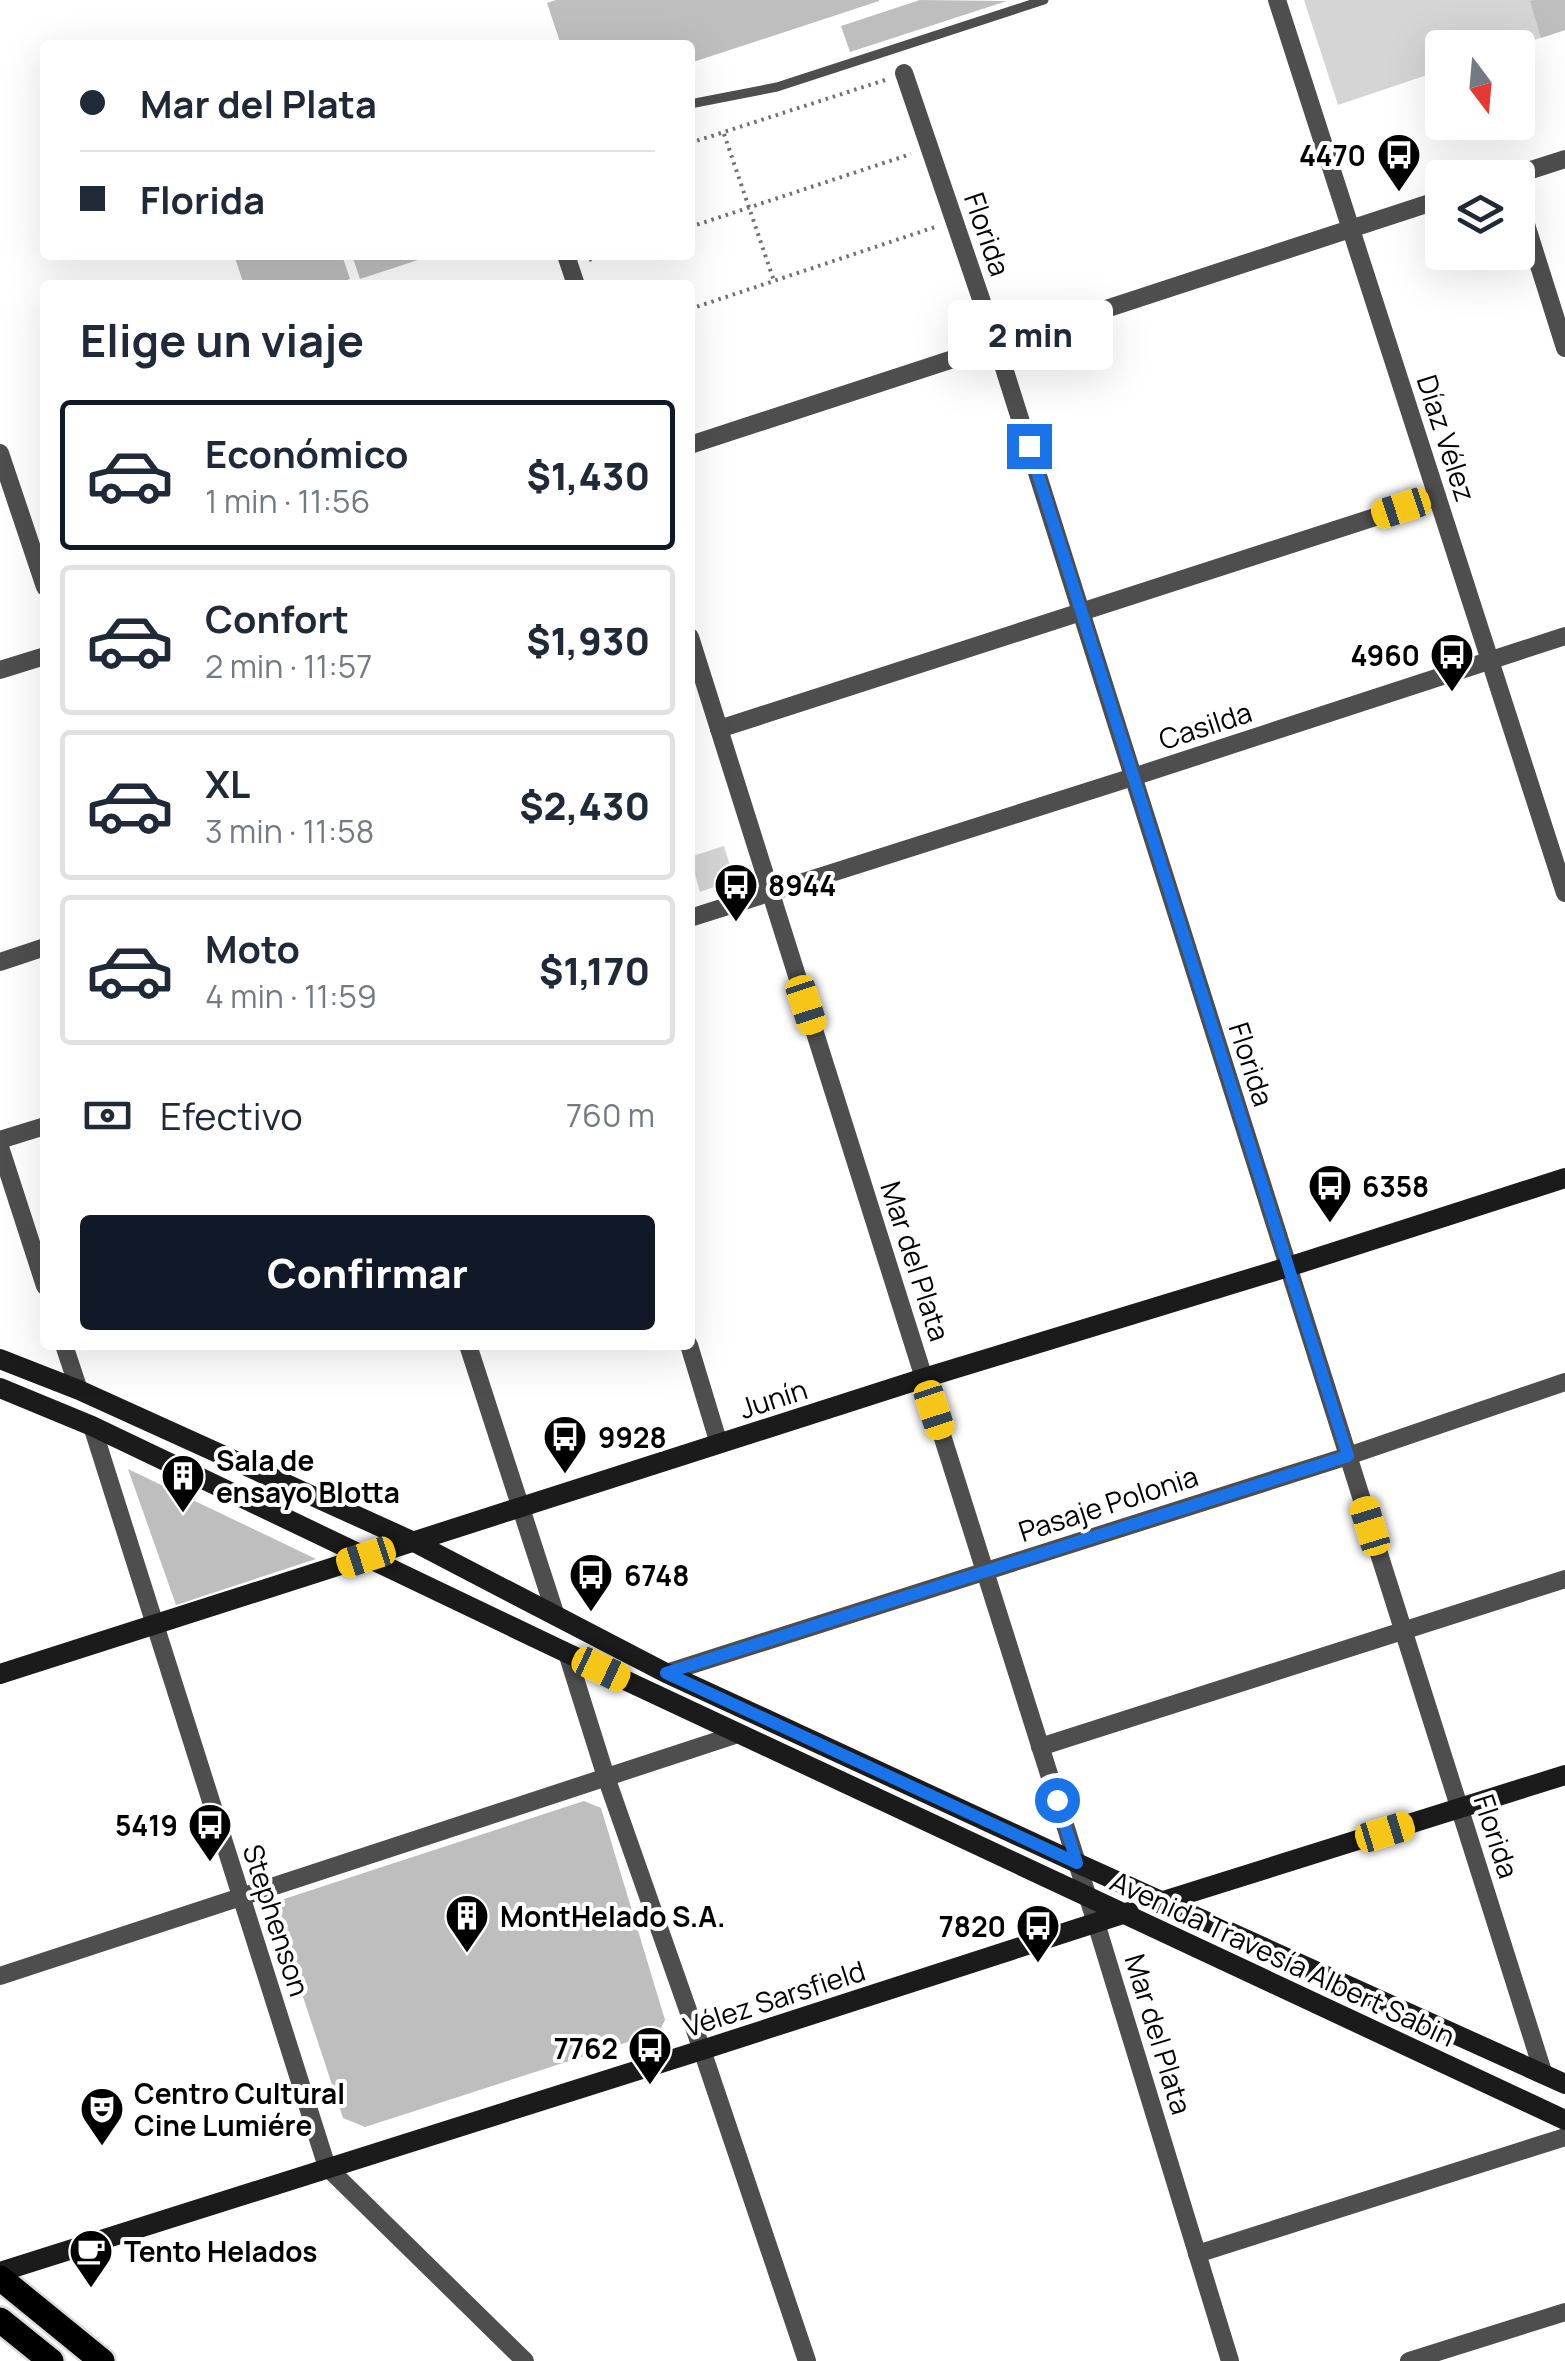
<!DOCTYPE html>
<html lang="es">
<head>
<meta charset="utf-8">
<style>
  :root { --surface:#fff; --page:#f2f2f3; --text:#1f2937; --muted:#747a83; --line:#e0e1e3; --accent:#111827 }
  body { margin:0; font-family:Manrope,sans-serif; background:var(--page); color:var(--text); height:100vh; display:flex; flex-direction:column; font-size:38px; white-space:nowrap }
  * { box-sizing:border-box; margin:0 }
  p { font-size:32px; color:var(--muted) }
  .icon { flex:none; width:55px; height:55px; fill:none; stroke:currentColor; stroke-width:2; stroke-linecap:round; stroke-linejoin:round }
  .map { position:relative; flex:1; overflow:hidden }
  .details { position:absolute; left:40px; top:280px; width:655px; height:1070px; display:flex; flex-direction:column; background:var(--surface); border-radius:10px; box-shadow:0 10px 40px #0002 }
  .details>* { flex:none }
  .hud { position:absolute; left:40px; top:40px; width:655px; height:220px; border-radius:10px; box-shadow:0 10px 40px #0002; display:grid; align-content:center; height:220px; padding:0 40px; background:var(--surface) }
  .needle { width:65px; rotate:164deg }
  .controls { position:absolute; left:1425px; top:30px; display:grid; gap:20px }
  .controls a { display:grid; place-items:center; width:110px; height:110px; border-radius:10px; background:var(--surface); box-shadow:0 10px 40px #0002; font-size:50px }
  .end { position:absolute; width:45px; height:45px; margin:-22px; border:12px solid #1a73e8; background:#fff; box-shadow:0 0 0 5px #fff }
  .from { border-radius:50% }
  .bubble { position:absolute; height:70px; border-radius:10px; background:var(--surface); box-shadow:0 10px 40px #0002; font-size:32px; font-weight:800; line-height:70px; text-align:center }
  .car { position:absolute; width:30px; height:60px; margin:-30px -15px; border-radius:12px; box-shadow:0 0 8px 2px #0007; background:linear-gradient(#f5c518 24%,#345 0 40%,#f5c518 0 76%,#345 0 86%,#f5c518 0) }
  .hud b { display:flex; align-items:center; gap:35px; height:95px; font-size:38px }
  .hud b+b { border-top:2px solid var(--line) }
  .hud i { width:25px; height:25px; background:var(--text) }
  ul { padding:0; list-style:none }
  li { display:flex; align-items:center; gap:30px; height:150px; margin:0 20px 15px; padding:0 20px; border:5px solid var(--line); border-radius:10px }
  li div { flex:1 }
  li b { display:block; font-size:38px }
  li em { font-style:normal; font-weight:800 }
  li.selected { border-color:var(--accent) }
  li>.icon { width:90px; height:90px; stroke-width:1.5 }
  h2 { padding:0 40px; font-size:45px; line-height:120px }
  .pay { display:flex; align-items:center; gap:25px; height:110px; padding:0 40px; font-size:38px }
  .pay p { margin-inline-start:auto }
  .button { display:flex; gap:20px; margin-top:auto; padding:20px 40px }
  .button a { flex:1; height:115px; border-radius:10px; background:var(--accent); color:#fff; font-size:40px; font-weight:800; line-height:115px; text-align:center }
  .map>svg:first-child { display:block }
  .green { fill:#d5d5d5 }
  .building { fill:#bebebe }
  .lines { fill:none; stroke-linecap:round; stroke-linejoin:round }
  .primary-casing { stroke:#dbdbdb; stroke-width:30 }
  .path { stroke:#707070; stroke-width:4; stroke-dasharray:2.5 5; stroke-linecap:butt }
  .service { stroke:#4e4e4e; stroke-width:9 }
  .minor { stroke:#4e4e4e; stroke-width:18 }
  .secondary { stroke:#1b1b1b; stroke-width:20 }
  .primary { stroke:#000; stroke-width:25 }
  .route { stroke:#1a73e8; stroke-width:12 }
  .labels { text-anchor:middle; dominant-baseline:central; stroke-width:8; stroke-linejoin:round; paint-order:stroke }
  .poi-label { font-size:28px; font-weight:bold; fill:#000; stroke:#fff; text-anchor:start }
  .street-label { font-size:28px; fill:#000; stroke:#fff }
</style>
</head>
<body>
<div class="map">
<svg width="1565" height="2361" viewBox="0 0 1565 2361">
  <rect width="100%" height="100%" fill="#fff"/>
  <!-- green -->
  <g class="green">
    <path d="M1304,0h261v30l-53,17 -70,1v22l-104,35z"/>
    <path d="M724,846l7,23 -9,15 -22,8 -10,-35z"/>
  </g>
  <!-- building -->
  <g class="building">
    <path d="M556,0h323v1l-189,62v-18h-129l-14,-42z"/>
    <path d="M920,0l87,1 -157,51 -9,-26z"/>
    <path d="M1535,0h30v30l-24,8 -11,-37z"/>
    <path d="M234,255h108l8,24 -18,6h-88z"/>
    <path d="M352,255h78v1l-70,23z"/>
    <path d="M128,1469l188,90 -140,46z"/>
    <path d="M584,1801l17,7 64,212 -6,12 -294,95 -22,-9 -67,-203 8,-16z"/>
  </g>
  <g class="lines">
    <defs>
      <g id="primary">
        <path d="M0,2278l102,83"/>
        <path d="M0,2320l51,41"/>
      </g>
    </defs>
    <!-- primary casing -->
    <use href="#primary" class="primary-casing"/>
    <!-- path -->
    <g class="path">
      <path d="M724,134l50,147"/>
      <path d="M690,143l195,-63"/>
      <path d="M690,227l221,-73"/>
      <path d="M589,260l14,-5"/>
      <path d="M690,309l245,-82"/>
    </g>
    <!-- service -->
    <path class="service" d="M690,104l87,-17 267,-87"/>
    <!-- minor -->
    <g class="minor">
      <path d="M1277,0l288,893"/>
      <path d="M904,73l93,273 546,1726"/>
      <path d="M1506,178l59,-19"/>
      <path d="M1518,199l47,149"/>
      <path d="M566,255l10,30"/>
      <path d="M690,445l752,-246"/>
      <path d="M0,453l45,134"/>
      <path d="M690,637l406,1286 134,438"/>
      <path d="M0,670l45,-14"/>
      <path d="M719,729l718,-232"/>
      <path d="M690,918l443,-141 432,-141"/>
      <path d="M0,962l45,-15"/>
      <path d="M0,1140l45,-14"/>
      <path d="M0,1147l45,139"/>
      <path d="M64,1345l15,45"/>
      <path d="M468,1345l88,271"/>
      <path d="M689,1345l30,99"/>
      <path d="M92,1426l235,741 198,194"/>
      <path d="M567,1653l39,124 96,273 105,311"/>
      <path d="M666,1673l682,-217 217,-74"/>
      <path d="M1040,1747l525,-168"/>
      <path d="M0,1976l738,-242"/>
      <path d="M1197,2254l368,-117"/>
      <path d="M1409,2361l156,-49"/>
    </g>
    <!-- secondary -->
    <g class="secondary">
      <path d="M0,1359l79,31 335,152 252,131 411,190 488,221"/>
      <path d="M0,1388l92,38 475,227 998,467"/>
      <path d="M0,1674l924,-296 364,-111 277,-89"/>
      <path d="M1157,1903l408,-128"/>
      <path d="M0,2272l702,-222 427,-138"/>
    </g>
    <!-- primary -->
    <use href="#primary" class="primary"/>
  </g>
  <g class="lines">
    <!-- route -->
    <path class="route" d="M1029,446l319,1010 -682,217 411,190 -20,-63"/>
  </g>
  <!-- icons -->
  <defs>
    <symbol id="bus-pin" viewBox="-11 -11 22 30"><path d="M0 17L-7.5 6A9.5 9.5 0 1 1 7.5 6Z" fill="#000" stroke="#fff"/><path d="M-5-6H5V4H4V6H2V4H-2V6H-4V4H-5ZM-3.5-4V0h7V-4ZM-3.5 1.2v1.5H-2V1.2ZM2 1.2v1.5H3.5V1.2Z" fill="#fff"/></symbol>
    <symbol id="building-pin" viewBox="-11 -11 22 30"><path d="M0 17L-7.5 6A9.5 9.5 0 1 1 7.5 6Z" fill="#000" stroke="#fff"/><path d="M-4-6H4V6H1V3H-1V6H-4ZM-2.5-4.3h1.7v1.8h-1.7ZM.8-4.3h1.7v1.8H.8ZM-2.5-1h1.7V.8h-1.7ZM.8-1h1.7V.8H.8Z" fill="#fff"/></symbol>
    <symbol id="theatre-pin" viewBox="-11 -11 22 30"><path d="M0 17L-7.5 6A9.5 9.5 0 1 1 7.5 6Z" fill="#000" stroke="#fff"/><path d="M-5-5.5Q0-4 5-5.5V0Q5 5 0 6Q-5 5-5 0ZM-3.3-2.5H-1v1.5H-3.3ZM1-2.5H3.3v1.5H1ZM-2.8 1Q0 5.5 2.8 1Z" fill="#fff"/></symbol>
    <symbol id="cafe-pin" viewBox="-11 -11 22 30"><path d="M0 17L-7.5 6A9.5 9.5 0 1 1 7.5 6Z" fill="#000" stroke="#fff"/><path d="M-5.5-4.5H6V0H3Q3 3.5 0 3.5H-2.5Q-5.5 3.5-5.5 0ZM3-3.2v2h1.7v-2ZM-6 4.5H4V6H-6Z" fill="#fff"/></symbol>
  </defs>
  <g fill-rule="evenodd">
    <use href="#bus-pin" x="1374" y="130" width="50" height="68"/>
    <use href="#bus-pin" x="1427" y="630" width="50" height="68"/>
    <use href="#bus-pin" x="711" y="860" width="50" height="68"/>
    <use href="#bus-pin" x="1305" y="1161" width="50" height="68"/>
    <use href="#bus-pin" x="540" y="1412" width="50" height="68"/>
    <use href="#building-pin" x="158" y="1451" width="50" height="68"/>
    <use href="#bus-pin" x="566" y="1550" width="50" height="68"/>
    <use href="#bus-pin" x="185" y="1800" width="50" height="68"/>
    <use href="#building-pin" x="442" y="1891" width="50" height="68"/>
    <use href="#bus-pin" x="1013" y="1901" width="50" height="68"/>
    <use href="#bus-pin" x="625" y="2023" width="50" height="68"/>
    <use href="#theatre-pin" x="77" y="2084" width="50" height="68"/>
    <use href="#cafe-pin" x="66" y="2226" width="50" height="68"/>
  </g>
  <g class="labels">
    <!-- poi labels -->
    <g class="poi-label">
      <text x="1366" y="155" text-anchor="end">4470</text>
      <text x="1420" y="655" text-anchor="end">4960</text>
      <text x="768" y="885">8944</text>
      <text x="1362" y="1186">6358</text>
      <text x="598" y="1437">9928</text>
      <text x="216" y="1460">Sala de<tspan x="216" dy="32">ensayo Blotta</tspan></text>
      <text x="624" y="1575">6748</text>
      <text x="178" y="1825" text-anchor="end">5419</text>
      <text x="500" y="1916">MontHelado S.A.</text>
      <text x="1006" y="1926" text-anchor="end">7820</text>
      <text x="618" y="2048" text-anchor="end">7762</text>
      <text x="134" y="2093">Centro Cultural<tspan x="134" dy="32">Cine Lumiére</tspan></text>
      <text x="124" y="2251">Tento Helados</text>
    </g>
    <!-- street labels -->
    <g class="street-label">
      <text transform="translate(988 234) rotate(71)">Florida</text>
      <text transform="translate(1447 438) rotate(72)">Díaz Vélez</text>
      <text transform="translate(1205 725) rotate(-18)">Casilda</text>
      <text transform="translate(1252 1064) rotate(72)">Florida</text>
      <text transform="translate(916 1261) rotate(72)">Mar del Plata</text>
      <text transform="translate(773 1398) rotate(-18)">Junín</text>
      <text transform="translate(1108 1503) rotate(-18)">Pasaje Polonia</text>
      <text transform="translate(1497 1836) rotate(72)">Florida</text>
      <text transform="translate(277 1920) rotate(72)">Stephenson</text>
      <text transform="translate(1283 1958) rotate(25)">Avenida Travesía Albert Sabin</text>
      <text transform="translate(774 1998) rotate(-18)">Vélez Sarsfield</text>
      <text transform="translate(1159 2034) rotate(73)">Mar del Plata</text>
    </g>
  </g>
</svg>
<div class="controls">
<a><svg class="needle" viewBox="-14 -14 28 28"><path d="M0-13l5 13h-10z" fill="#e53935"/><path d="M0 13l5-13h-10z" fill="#747a83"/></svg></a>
<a><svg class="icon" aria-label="layers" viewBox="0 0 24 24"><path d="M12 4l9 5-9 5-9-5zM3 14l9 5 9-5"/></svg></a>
</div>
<i class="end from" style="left:1057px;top:1800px"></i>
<i class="end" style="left:1029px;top:446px"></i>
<div class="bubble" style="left:948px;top:300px;width:165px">2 min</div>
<i class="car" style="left:1401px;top:508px;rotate:252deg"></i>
<i class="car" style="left:806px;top:1005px;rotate:162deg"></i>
<i class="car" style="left:934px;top:1410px;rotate:162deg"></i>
<i class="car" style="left:1370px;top:1526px;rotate:343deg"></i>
<i class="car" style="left:366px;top:1557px;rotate:252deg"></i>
<i class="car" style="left:601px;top:1669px;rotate:115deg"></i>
<i class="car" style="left:1385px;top:1832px;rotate:73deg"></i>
<div class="hud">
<b><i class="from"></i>Mar del Plata</b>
<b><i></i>Florida</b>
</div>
<section class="details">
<h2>Elige un viaje</h2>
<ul>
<li class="selected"><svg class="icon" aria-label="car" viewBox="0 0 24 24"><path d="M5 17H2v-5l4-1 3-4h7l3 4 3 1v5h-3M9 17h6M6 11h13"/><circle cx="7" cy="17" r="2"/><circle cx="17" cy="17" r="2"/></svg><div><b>Económico</b><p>1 min · 11:56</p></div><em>$1,430</em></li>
<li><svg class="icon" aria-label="car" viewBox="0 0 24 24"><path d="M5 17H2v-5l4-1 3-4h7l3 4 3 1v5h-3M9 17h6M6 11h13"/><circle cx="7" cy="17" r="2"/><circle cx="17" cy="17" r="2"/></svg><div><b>Confort</b><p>2 min · 11:57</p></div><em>$1,930</em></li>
<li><svg class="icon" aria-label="car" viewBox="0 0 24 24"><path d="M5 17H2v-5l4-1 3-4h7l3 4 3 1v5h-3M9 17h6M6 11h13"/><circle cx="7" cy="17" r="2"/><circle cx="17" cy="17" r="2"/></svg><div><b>XL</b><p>3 min · 11:58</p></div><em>$2,430</em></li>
<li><svg class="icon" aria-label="car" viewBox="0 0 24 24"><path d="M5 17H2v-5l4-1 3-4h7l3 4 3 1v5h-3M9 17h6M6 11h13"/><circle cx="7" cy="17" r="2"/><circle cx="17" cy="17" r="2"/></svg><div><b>Moto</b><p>4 min · 11:59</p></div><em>$1,170</em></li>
</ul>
<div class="pay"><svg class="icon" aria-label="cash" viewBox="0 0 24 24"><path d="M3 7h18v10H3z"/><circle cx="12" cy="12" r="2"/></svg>Efectivo<p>760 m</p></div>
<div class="button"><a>Confirmar</a></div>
</section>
</div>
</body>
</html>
